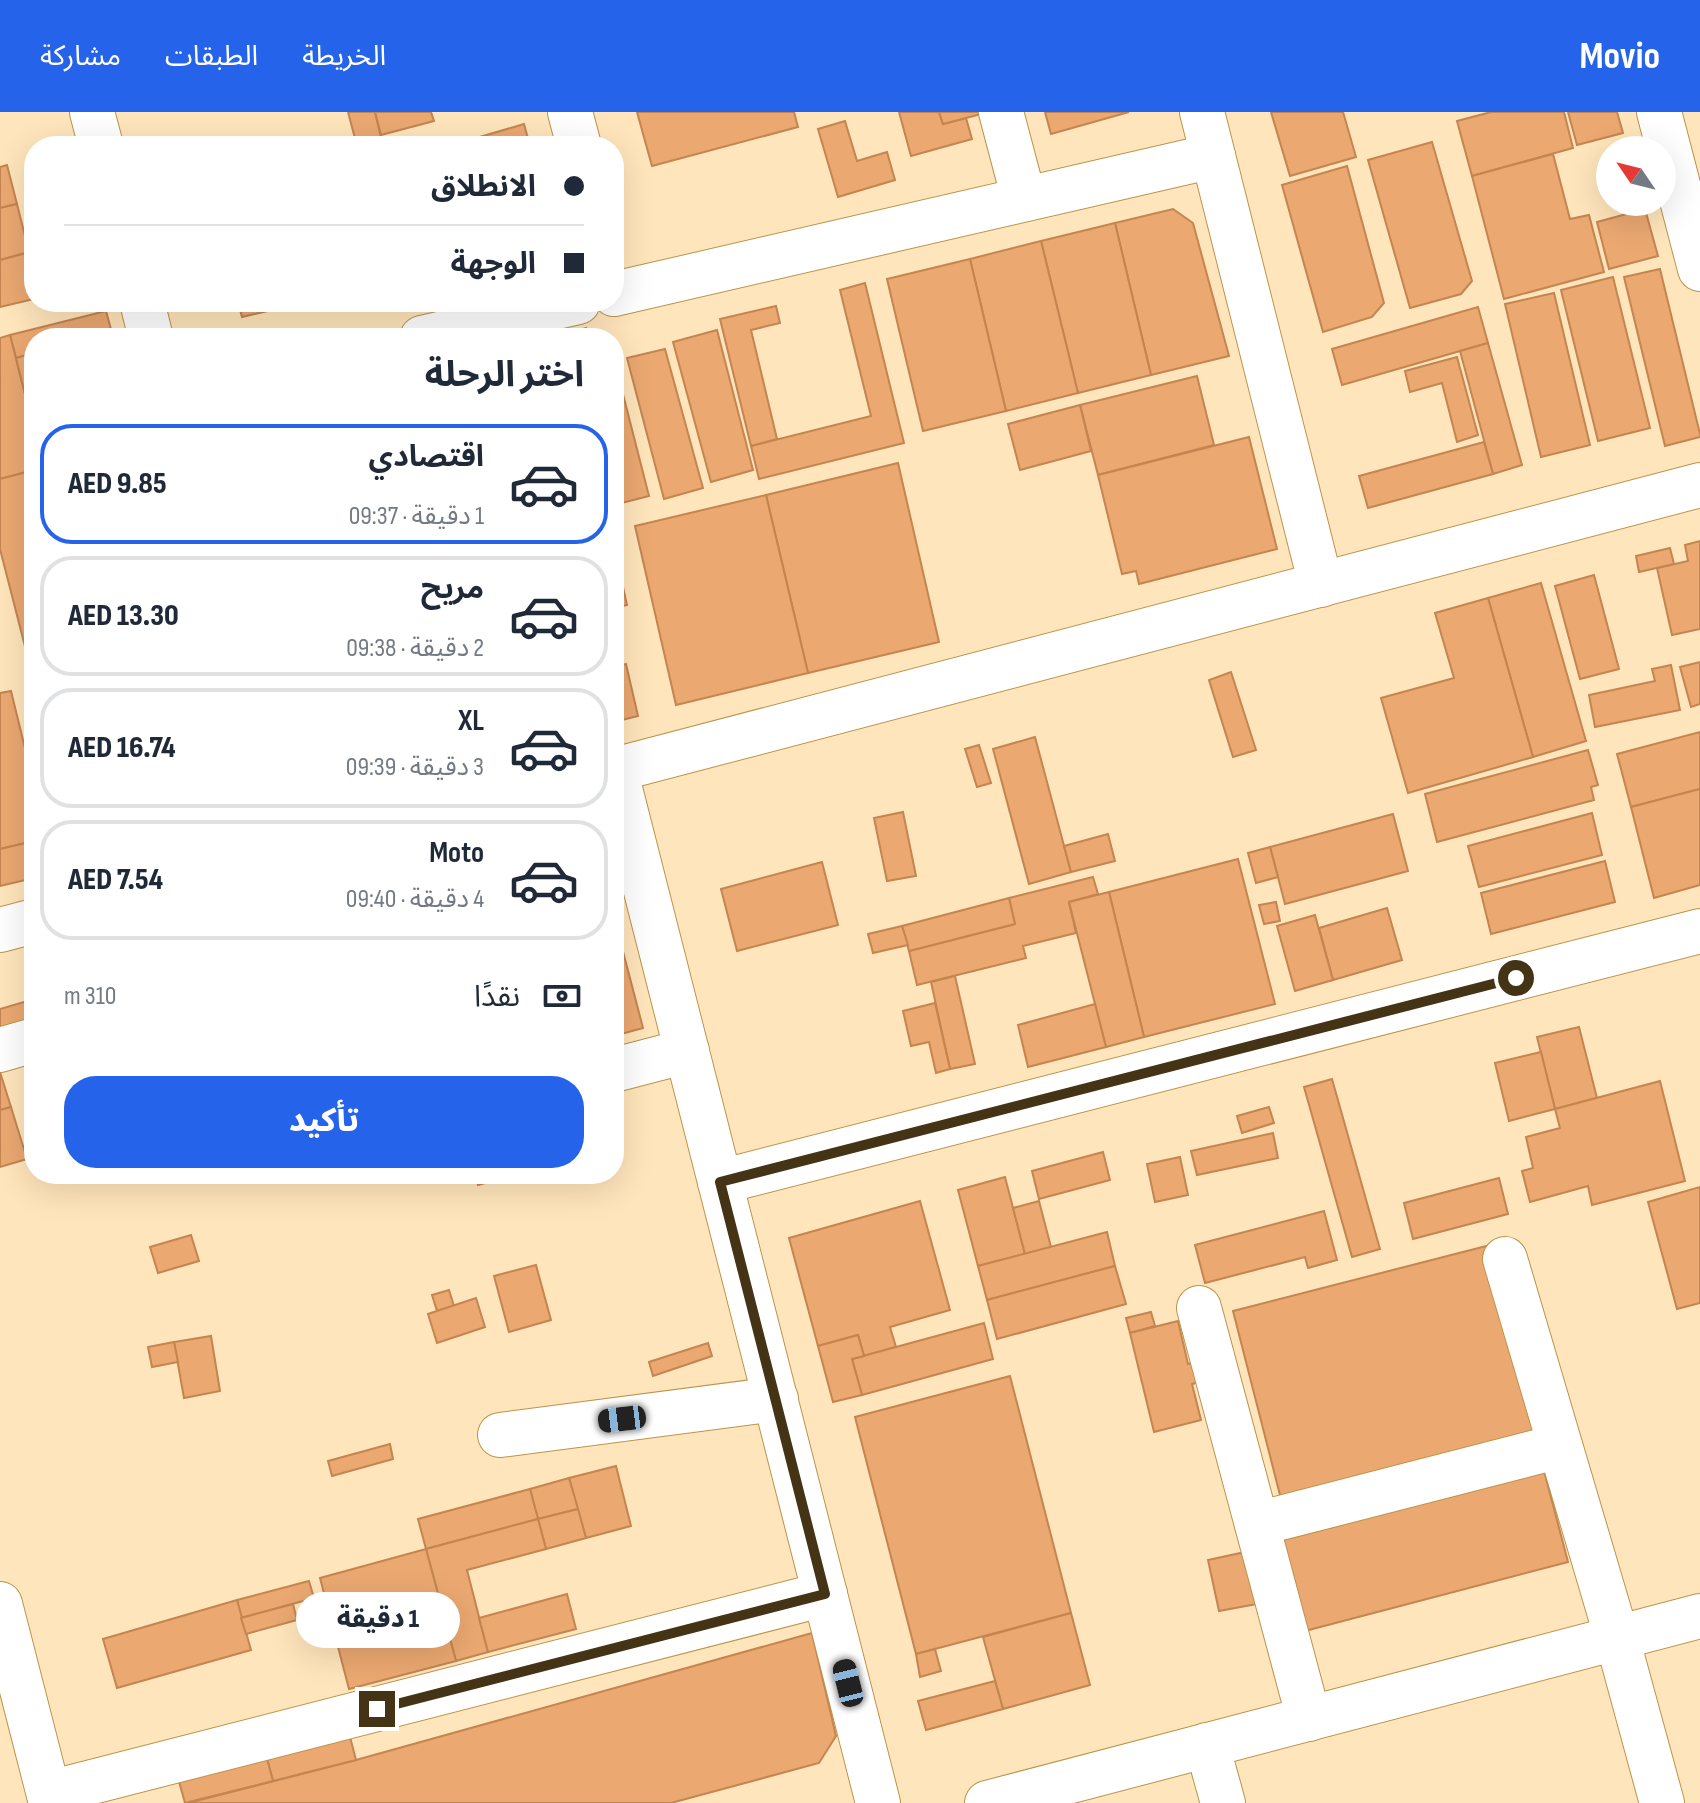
<!DOCTYPE html>
<html lang="ar">
<head>
<meta charset="utf-8">
<style>
  :root { --surface:#fff; --page:#f2f2f3; --text:#1f2937; --muted:#747a83; --line:#e0e1e3; --accent:#2563eb }
  body { margin:0; font-family:"Sofia Sans Condensed","Noto Sans Arabic",sans-serif; background:var(--page); color:var(--text); direction:rtl; height:100vh; display:flex; flex-direction:column; font-size:30px; white-space:nowrap }
  * { box-sizing:border-box; margin:0 }
  p { font-size:26px; color:var(--muted) }
  .icon { flex:none; width:44px; height:44px; fill:none; stroke:currentColor; stroke-width:2; stroke-linecap:round; stroke-linejoin:round }
  .map { position:relative; flex:1; overflow:hidden; direction:ltr }
  .sheet { position:absolute; left:24px; top:216px; width:600px; height:856px; display:flex; flex-direction:column; background:var(--surface); border-radius:32px; box-shadow:0 8px 32px #0002; direction:rtl }
  .sheet>* { flex:none }
  .banner { position:absolute; left:24px; top:24px; width:600px; height:176px; border-radius:32px; box-shadow:0 8px 32px #0002; direction:rtl; display:grid; align-content:center; height:176px; padding:0 40px; background:var(--surface) }
  .needle { width:52px; rotate:305deg }
  .tools { position:absolute; left:1596px; top:24px; display:grid; gap:16px }
  .tools a { display:grid; place-items:center; width:80px; height:80px; border-radius:50%; background:var(--surface); box-shadow:0 8px 32px #0002; font-size:40px }
  .end { position:absolute; width:36px; height:36px; margin:-18px; border:10px solid #453315; background:#fff; box-shadow:0 0 0 4px #fff }
  .from { border-radius:50% }
  .bubble { position:absolute; height:56px; border-radius:28px; background:var(--surface); box-shadow:0 8px 32px #0002; font-size:26px; font-weight:800; line-height:56px; text-align:center; direction:rtl }
  .car { position:absolute; width:24px; height:48px; margin:-24px -12px; border-radius:10px; box-shadow:0 0 6px 2px #0007; background:linear-gradient(#222 24%,#8ab4d8 0 40%,#222 0 76%,#8ab4d8 0 86%,#222 0) }
  .banner b { display:flex; align-items:center; gap:28px; height:76px; font-size:30px }
  .banner b+b { border-top:2px solid var(--line) }
  .banner i { width:20px; height:20px; background:var(--text) }
  ul { padding:0; list-style:none }
  li { display:flex; align-items:center; gap:24px; height:120px; margin:0 16px 12px; padding:0 24px; border:4px solid var(--line); border-radius:32px }
  li div { flex:1 }
  li b { display:block; font-size:30px }
  li em { font-style:normal; font-weight:800 }
  li.current { border-color:var(--accent) }
  li>.icon { width:72px; height:72px; stroke-width:1.5 }
  h2 { padding:0 40px; font-size:36px; line-height:96px }
  .pay { display:flex; align-items:center; gap:20px; height:88px; padding:0 40px; font-size:30px }
  .pay p { margin-inline-start:auto }
  .primary-button { display:flex; gap:16px; margin-top:auto; padding:16px 40px }
  .primary-button a { flex:1; height:92px; border-radius:32px; background:var(--accent); color:#fff; font-size:32px; font-weight:800; line-height:92px; text-align:center }
  header { display:flex; align-items:center; gap:48px; box-sizing:border-box; height:112px; padding:0 40px; background:var(--accent); color:#fff }
  header strong { font-size:38px }
  nav { display:flex; gap:44px; margin-inline-start:auto; font-size:28px }
  .map>svg:first-child { display:block }
  .building { fill:#eba871; stroke:#c48551; stroke-width:2 }
  .lines { fill:none; stroke-linecap:round; stroke-linejoin:round }
  .minor-casing { stroke:#bc934b; stroke-width:46 }
  .minor { stroke:#fff; stroke-width:44 }
  .route { stroke:#453315; stroke-width:10 }
</style>
</head>
<body>
<header>
<strong>Movio</strong>
<nav><a>الخريطة</a><a>الطبقات</a><a>مشاركة</a></nav>
</header>
<div class="map">
<svg width="1700" height="1691" viewBox="0 0 1700 1691">
  <rect width="100%" height="100%" fill="#ffe5bb"/>
  <!-- building -->
  <g class="building">
    <path d="M348,0h27l8,34h-26z"/>
    <path d="M375,0h56l3,9 -53,14z"/>
    <path d="M637,0h157l4,15 -146,39z"/>
    <path d="M899,0h40l4,12 23,-6 6,21 -61,17z"/>
    <path d="M939,0h45l1,1 -42,11z"/>
    <path d="M1045,0h84l-78,22z"/>
    <path d="M1271,0h72l13,45 -66,19z"/>
    <path d="M1491,0h73l9,36 -101,28 -15,-55z"/>
    <path d="M1568,0h49l6,21 -46,12z"/>
    <path d="M845,9l12,40 30,-9 8,28 -57,17 -20,-68z"/>
    <path d="M524,12l6,22h-81z"/>
    <path d="M1432,30l40,139 -11,13 -51,14 -42,-148z"/>
    <path d="M1553,42l17,65 19,-4 15,57 -100,27 -32,-123z"/>
    <path d="M7,53l10,39 -17,4v-41z"/>
    <path d="M1347,54l37,137 -12,14 -49,15 -41,-147z"/>
    <path d="M17,92l12,48 -29,8v-52z"/>
    <path d="M1173,97l20,14 36,133 -78,19 -36,-152z"/>
    <path d="M1645,97l13,47 -49,13 -12,-47z"/>
    <path d="M1115,111l36,152 -73,18 -37,-152z"/>
    <path d="M1041,129l37,152 -72,18 -36,-152z"/>
    <path d="M34,139v48l-34,8v-47z"/>
    <path d="M970,147l36,152 -83,20 -36,-152z"/>
    <path d="M1660,157l40,165v3l-35,9 -41,-169z"/>
    <path d="M1613,165l37,151 -52,13 -37,-151z"/>
    <path d="M865,171l39,160 -145,36 -8,-33 120,-30 -31,-126z"/>
    <path d="M1554,181l36,152 -49,12 -36,-153z"/>
    <path d="M238,190h32l2,8 -30,7z"/>
    <path d="M776,194l4,17 -29,7 26,109 -26,7 -31,-127z"/>
    <path d="M1478,195l10,36 -146,42 -10,-36z"/>
    <path d="M106,199l6,22 -19,5h-59v15l-18,5 -6,-23z"/>
    <path d="M586,216l2,10h-35z"/>
    <path d="M717,218l36,140 -42,12 -38,-140z"/>
    <path d="M10,223l24,95v40l-34,9v-141z"/>
    <path d="M1488,231l34,122 -29,9 -33,-123z"/>
    <path d="M665,237l38,139 -39,11 -37,-141z"/>
    <path d="M34,241v77l-18,-72z"/>
    <path d="M1457,245l21,78 -21,7 -15,-59 -32,9 -5,-21z"/>
    <path d="M614,247l35,137 -35,9z"/>
    <path d="M1197,264l17,69 -116,30 -18,-70z"/>
    <path d="M1080,293l11,46 -71,19 -12,-46z"/>
    <path d="M1249,325l28,112 -138,35 -3,-13 -14,3 -24,-99z"/>
    <path d="M1484,330l9,32 -125,34 -9,-32z"/>
    <path d="M898,351l41,179 -131,31 -42,-178z"/>
    <path d="M34,358v199l-3,1 -31,-121v-70z"/>
    <path d="M766,383l42,178 -132,32 -41,-179z"/>
    <path d="M1700,429v88l-28,6 -15,-67 31,-7 -3,-16z"/>
    <path d="M614,435l13,58 -13,3z"/>
    <path d="M1670,436l4,16 -35,8 -3,-16z"/>
    <path d="M1594,463l25,94 -39,10 -25,-93z"/>
    <path d="M1541,471l45,158 -53,16 -45,-159z"/>
    <path d="M1488,486l45,159 -125,36 -27,-95 73,-20 -19,-65z"/>
    <path d="M1700,550v42l-9,3 -11,-40z"/>
    <path d="M626,552l12,52 -24,6v-55z"/>
    <path d="M1671,553l9,45 -85,17 -6,-32 66,-14 -3,-12z"/>
    <path d="M1231,560l25,78 -23,7 -24,-77z"/>
    <path d="M11,579l23,94v56l-34,8v-156z"/>
    <path d="M1700,620v57l-69,18 -14,-53z"/>
    <path d="M1035,625l36,135 -42,12 -36,-135z"/>
    <path d="M979,633l12,38 -14,4 -12,-38z"/>
    <path d="M1588,638l10,35 -7,2 3,13 -157,42 -12,-48z"/>
    <path d="M1700,677v96l-46,13 -23,-91z"/>
    <path d="M903,700l13,64 -29,5 -13,-63z"/>
    <path d="M1592,701l10,42 -123,32 -11,-41z"/>
    <path d="M1393,702l15,57 -123,33 -15,-57z"/>
    <path d="M1108,722l7,27 -44,11 -7,-26z"/>
    <path d="M34,729v37l-34,8v-37z"/>
    <path d="M1270,735l8,30 -22,6 -8,-30z"/>
    <path d="M1238,747l37,145 -131,33 -35,-145z"/>
    <path d="M1605,749l10,41 -124,32 -10,-41z"/>
    <path d="M822,750l16,63 -101,26 -16,-62z"/>
    <path d="M1093,765l5,17 -29,8 7,31 -53,13 3,12 -109,27 -8,-34 106,-27 -6,-26z"/>
    <path d="M1109,780l35,145 -38,10 -37,-145z"/>
    <path d="M1009,786l6,26 -106,27 -7,-25z"/>
    <path d="M1276,790l4,19 -16,3 -5,-19z"/>
    <path d="M1387,796l15,52 -69,20 -14,-52z"/>
    <path d="M1315,803l18,65 -38,11 -18,-65z"/>
    <path d="M614,805l29,111 -29,8z"/>
    <path d="M902,814l6,19 -35,8 -5,-19z"/>
    <path d="M955,864l20,88 -25,5 -19,-87z"/>
    <path d="M34,887v26l-34,11v-27z"/>
    <path d="M935,891l15,66 -14,4 -7,-31 -18,4 -8,-35z"/>
    <path d="M1095,892l11,43 -78,20 -10,-42z"/>
    <path d="M1579,915l18,71 -42,11 -18,-72z"/>
    <path d="M1541,940l14,57 -46,12 -14,-58z"/>
    <path d="M0,960l11,35 -11,3z"/>
    <path d="M1332,967l48,170 -28,8 -48,-170z"/>
    <path d="M1660,969l25,100 -93,24 -4,-19 -58,16 -8,-31 11,-3 -7,-31 34,-9 -5,-19z"/>
    <path d="M11,995l16,52 -27,8v-57z"/>
    <path d="M1269,995l5,16 -32,10 -5,-17z"/>
    <path d="M1273,1021l5,25 -81,17 -6,-24z"/>
    <path d="M1103,1040l7,28 -71,19 -7,-28z"/>
    <path d="M1180,1045l8,38 -33,7 -8,-38z"/>
    <path d="M475,1062h43l-40,11z"/>
    <path d="M1005,1065l20,77 -47,12 -20,-76z"/>
    <path d="M1499,1066l9,36 -95,25 -9,-36z"/>
    <path d="M1700,1075v116l-23,6 -29,-107z"/>
    <path d="M920,1089l30,109 -60,17 6,20 -32,9 -6,-21 -40,11 -29,-108z"/>
    <path d="M1039,1089l12,46 -26,7 -12,-46z"/>
    <path d="M1324,1099l13,49 -29,8 -3,-11 -100,26 -10,-38z"/>
    <path d="M1107,1120l8,34 -128,34 -9,-34z"/>
    <path d="M191,1123l8,26 -41,12 -8,-26z"/>
    <path d="M1498,1131l47,187 -264,69 -48,-188z"/>
    <path d="M536,1153l15,55 -42,12 -15,-56z"/>
    <path d="M1115,1154l11,38 -129,35 -10,-39z"/>
    <path d="M449,1178l5,16 -17,5 -5,-16z"/>
    <path d="M476,1186l9,29 -48,16 -9,-29z"/>
    <path d="M1151,1200l4,14 -25,7 -4,-15z"/>
    <path d="M1178,1209l10,43 18,-5 5,20 -19,5 9,36 -47,12 -24,-99z"/>
    <path d="M984,1211l9,36 -131,36 -10,-36z"/>
    <path d="M858,1223l6,21 -12,3 10,36 -29,7 -15,-56z"/>
    <path d="M211,1224l9,55 -36,7 -10,-56z"/>
    <path d="M174,1230l4,20 -26,5 -4,-20z"/>
    <path d="M708,1231l4,13 -59,20 -4,-14z"/>
    <path d="M1010,1264l61,237 -155,41 -61,-237z"/>
    <path d="M390,1332l3,15 -61,17 -4,-15z"/>
    <path d="M616,1354l15,60 -45,12 -17,-60z"/>
    <path d="M1543,1355l25,95 -263,69 -24,-95z"/>
    <path d="M569,1366l9,31 -40,10 -8,-30z"/>
    <path d="M530,1377l8,30 -112,30 -8,-30z"/>
    <path d="M578,1397l8,29 -40,11 -8,-30z"/>
    <path d="M538,1407l8,30 -79,21 21,82 -32,9 -30,-112z"/>
    <path d="M426,1437l30,112 -107,28 -29,-111z"/>
    <path d="M1245,1440l12,52 -38,7 -11,-51z"/>
    <path d="M309,1469l5,17 -73,20 -4,-18z"/>
    <path d="M567,1482l9,35 -88,23 -9,-34z"/>
    <path d="M237,1488l14,50 -134,38 -14,-49z"/>
    <path d="M293,1492l4,16 -51,14 -5,-16z"/>
    <path d="M1071,1501l19,72 -87,24 -20,-72z"/>
    <path d="M812,1521l24,103 -17,27 -148,40h-483l168,-43z"/>
    <path d="M935,1537l6,22 -21,6 -4,-23z"/>
    <path d="M995,1569l8,28 -77,21 -8,-29z"/>
    <path d="M349,1621l7,27 -83,21 -7,-26z"/>
    <path d="M266,1643l7,26 -88,22 -7,-25z"/>
  </g>
  <g class="lines">
    <defs>
      <g id="minor">
        <path d="M92,0l9,34"/>
        <path d="M570,0l9,34"/>
        <path d="M1001,0l23,87"/>
        <path d="M1202,0l119,473"/>
        <path d="M1659,0l41,157"/>
        <path d="M614,182l599,-138"/>
        <path d="M142,190l9,36"/>
        <path d="M422,226l156,-36"/>
        <path d="M615,657l263,1034"/>
        <path d="M614,658l1086,-285"/>
        <path d="M0,818l34,-9"/>
        <path d="M0,938l34,-10"/>
        <path d="M614,958l73,-19"/>
        <path d="M720,1070l980,-251"/>
        <path d="M1505,1147l112,379 45,165"/>
        <path d="M1199,1196l110,411"/>
        <path d="M500,1323l276,-36"/>
        <path d="M1257,1412l303,-78"/>
        <path d="M0,1492l51,199"/>
        <path d="M1207,1633l16,58"/>
        <path d="M49,1681l776,-199"/>
        <path d="M987,1691l713,-187"/>
      </g>
    </defs>
    <!-- minor casing -->
    <use href="#minor" class="minor-casing"/>
    <!-- minor -->
    <use href="#minor" class="minor"/>
  </g>
  <g class="lines">
    <!-- route -->
    <path class="route" d="M377,1597l448,-115 -105,-412 796,-204"/>
  </g>
</svg>
<div class="tools">
<a><svg class="needle" viewBox="-14 -14 28 28"><path d="M0-13l5 13h-10z" fill="#e53935"/><path d="M0 13l5-13h-10z" fill="#747a83"/></svg></a>
</div>
<i class="end from" style="left:1516px;top:866px"></i>
<i class="end" style="left:377px;top:1597px"></i>
<div class="bubble" style="left:296px;top:1480px;width:164px">1 دقيقة</div>
<i class="car" style="left:622px;top:1307px;rotate:263deg"></i>
<i class="car" style="left:848px;top:1571px;rotate:346deg"></i>
<div class="banner">
<b><i class="from"></i>الانطلاق</b>
<b><i></i>الوجهة</b>
</div>
<section class="sheet">
<h2>اختر الرحلة</h2>
<ul>
<li class="current"><svg class="icon" aria-label="car" viewBox="0 0 24 24"><path d="M5 17H2v-5l4-1 3-4h7l3 4 3 1v5h-3M9 17h6M6 11h13"/><circle cx="7" cy="17" r="2"/><circle cx="17" cy="17" r="2"/></svg><div><b>اقتصادي</b><p>1 دقيقة · 09:37</p></div><em>AED 9.85</em></li>
<li><svg class="icon" aria-label="car" viewBox="0 0 24 24"><path d="M5 17H2v-5l4-1 3-4h7l3 4 3 1v5h-3M9 17h6M6 11h13"/><circle cx="7" cy="17" r="2"/><circle cx="17" cy="17" r="2"/></svg><div><b>مريح</b><p>2 دقيقة · 09:38</p></div><em>AED 13.30</em></li>
<li><svg class="icon" aria-label="car" viewBox="0 0 24 24"><path d="M5 17H2v-5l4-1 3-4h7l3 4 3 1v5h-3M9 17h6M6 11h13"/><circle cx="7" cy="17" r="2"/><circle cx="17" cy="17" r="2"/></svg><div><b>XL</b><p>3 دقيقة · 09:39</p></div><em>AED 16.74</em></li>
<li><svg class="icon" aria-label="car" viewBox="0 0 24 24"><path d="M5 17H2v-5l4-1 3-4h7l3 4 3 1v5h-3M9 17h6M6 11h13"/><circle cx="7" cy="17" r="2"/><circle cx="17" cy="17" r="2"/></svg><div><b>Moto</b><p>4 دقيقة · 09:40</p></div><em>AED 7.54</em></li>
</ul>
<div class="pay"><svg class="icon" aria-label="cash" viewBox="0 0 24 24"><path d="M3 7h18v10H3z"/><circle cx="12" cy="12" r="2"/></svg>نقدًا<p>310 m</p></div>
<div class="primary-button"><a>تأكيد</a></div>
</section>
</div>
</body>
</html>
